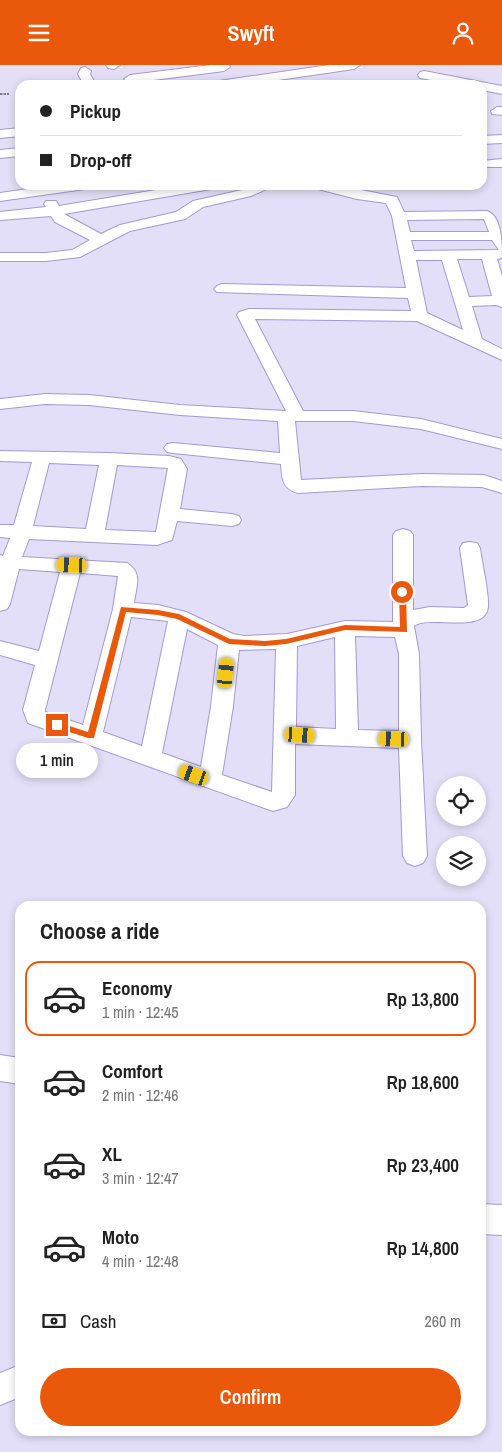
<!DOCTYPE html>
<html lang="en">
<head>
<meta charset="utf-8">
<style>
  :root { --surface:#fff; --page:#f2f2f2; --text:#222; --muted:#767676; --line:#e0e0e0; --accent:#ea580c }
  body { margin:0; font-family:"Archivo Narrow",sans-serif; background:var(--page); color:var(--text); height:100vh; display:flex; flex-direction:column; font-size:19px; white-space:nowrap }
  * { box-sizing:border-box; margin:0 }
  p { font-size:16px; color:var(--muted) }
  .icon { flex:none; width:28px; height:28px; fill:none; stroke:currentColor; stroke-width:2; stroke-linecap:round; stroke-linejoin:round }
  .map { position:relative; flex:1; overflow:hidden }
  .sheet { position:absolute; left:15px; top:836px; width:471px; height:535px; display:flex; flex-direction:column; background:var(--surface); border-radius:15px; box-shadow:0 2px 8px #0003 }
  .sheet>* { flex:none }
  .hud { position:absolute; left:15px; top:15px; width:472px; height:110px; border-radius:15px; box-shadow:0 2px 8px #0003; display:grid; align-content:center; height:110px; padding:0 25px; background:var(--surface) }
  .buttons { position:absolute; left:436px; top:711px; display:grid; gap:10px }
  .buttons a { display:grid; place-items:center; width:50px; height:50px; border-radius:50%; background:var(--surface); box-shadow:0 2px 8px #0003; font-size:25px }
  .end { position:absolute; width:22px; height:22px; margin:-11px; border:6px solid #ea580c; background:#fff; box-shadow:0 0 0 2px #fff }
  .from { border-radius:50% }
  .bubble { position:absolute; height:35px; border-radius:18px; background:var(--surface); box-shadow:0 2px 8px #0003; font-size:16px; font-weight:600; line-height:35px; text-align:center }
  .car { position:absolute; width:15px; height:30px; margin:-15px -8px; border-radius:6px; box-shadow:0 0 4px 1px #0007; background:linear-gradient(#f5c518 24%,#345 0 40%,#f5c518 0 76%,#345 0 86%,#f5c518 0) }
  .hud b { display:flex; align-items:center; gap:18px; height:48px; font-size:19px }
  .hud b+b { border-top:1px solid var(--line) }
  .hud i { width:12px; height:12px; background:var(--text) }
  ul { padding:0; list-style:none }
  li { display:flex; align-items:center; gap:15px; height:75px; margin:0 10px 8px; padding:0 15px; border:2px solid transparent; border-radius:15px }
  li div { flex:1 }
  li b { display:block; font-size:19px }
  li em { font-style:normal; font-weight:600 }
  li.current { border-color:var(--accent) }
  li>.icon { width:45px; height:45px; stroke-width:1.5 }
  h2 { padding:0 25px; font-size:22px; line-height:60px }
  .pay { display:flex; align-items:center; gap:12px; height:55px; padding:0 25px; font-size:19px }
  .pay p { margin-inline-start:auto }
  .action { display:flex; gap:10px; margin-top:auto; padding:10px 25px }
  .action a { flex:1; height:58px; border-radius:30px; background:var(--accent); color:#fff; font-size:20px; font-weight:600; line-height:58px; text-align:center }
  header { display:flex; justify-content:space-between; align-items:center; height:65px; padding:0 25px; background:var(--accent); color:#fff; font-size:22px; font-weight:600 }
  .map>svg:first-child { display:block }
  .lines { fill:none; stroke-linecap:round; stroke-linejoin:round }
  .minor-casing { stroke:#a499d4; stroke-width:2 }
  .path { stroke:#827d94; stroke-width:2; stroke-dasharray:2.5 1; stroke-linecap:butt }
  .minor { fill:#fff; fill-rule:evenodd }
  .route { fill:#ea580c }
</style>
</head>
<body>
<header><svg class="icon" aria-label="menu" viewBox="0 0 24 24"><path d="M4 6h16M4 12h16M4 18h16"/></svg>Swyft<svg class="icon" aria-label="person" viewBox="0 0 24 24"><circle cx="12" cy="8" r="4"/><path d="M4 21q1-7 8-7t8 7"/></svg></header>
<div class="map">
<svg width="502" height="1387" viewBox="0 0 502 1387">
  <rect width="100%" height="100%" fill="#e3dff8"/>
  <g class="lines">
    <defs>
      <g id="minor">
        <path d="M106,0h14l-6,4 -6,-1z"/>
        <path d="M211,0h18l1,2 -6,4 -94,12 -6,-4 6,-4z"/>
        <path d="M329,0h31l-6,4 -110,16h-31l6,-4z"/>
        <path d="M85,2l6,4 -1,3 6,11h-12l-6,-11 3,-6z"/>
        <path d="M424,6l78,15v8l-20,-4v-5h-25l-37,-7 -2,-3 2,-3z"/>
        <path d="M497,42h5v8l-10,-1 -1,-3z"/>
        <path d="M20,63v8l-20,2v-8z"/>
        <path d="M502,70v8l-20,1v-8z"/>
        <path d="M20,83v8l-20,2v-8z"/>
        <path d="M502,94v8h-20v-6z"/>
        <path d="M55,120h37l-7,4 -85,12v-8z"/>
        <path d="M186,120h32l-7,4 -147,25 37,20 19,-9 56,-13 17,-11 49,-11 10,-5h19l-2,3 -18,8 -48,11 -18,12 -55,12 -50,26 -34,4h-46v-8h46l26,-3 18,-10 -35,-18 -4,-6 -51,4v-8l46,-5 -2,-3 2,-3h10l3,5z"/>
        <path d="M312,120h23l62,12 7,15 83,-1c15,5 15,32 15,47l-5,1 5,17v31l-6,-2 -24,1 10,33 20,10v11l-85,-39 -162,-2 48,92h50l68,8 81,20v10l-81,-20 -68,-8h-58l6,59 121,-6 62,1 18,6v12l-20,-6 -60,-1 -124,7c-16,-4 -16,-15 -17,-29l-108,-11 -6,-1 -3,-4 3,-4 6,-1 107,10 -2,-32 -98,-6 -91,-10 -44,-1 -45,5v-10l45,-5 44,1 91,10 106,6 -49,-96 2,-3 10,-3 162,2 -3,-13 -191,-6 -3,-3 3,-3 5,-2 184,4 -14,-72 -6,-13 -29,-4 -43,-11zM484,154l5,13h-79l-3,-12zM411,175h81l7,10 -85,1zM457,194h25l10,37 -23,1zM416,195h26l21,70 -36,-17z"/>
        <path d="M0,386l109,2 60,3 12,3 6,10 -7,40 52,5 7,2 2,4 -2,4 -7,2 -55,-5 -5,19 -15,5 -128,-6 -7,18 105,6c16,10 9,23 7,40l24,2 28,7 47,22 11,2 43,-2 58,-13 48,1v-87l3,-4 7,-2 7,2 3,4v75l17,-3 34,1 4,-3 -8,-57 3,-5 7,-1 7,1 3,5c2,16 9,44 8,59 -3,28 -59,7 -74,19l5,28 2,86 6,116 -4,7 -8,3 -8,-3 -4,-7 -4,-108 -104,-4v51l-8,12 -14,4 -245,-88 -5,-13 12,-45 -35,-10v-14l39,10 21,-79 -41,-3 -9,35 -3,5 -7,2v-56l3,1 7,-18 -10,-1v-12h14l18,-63 -32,-1zM49,398l50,2 -13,64 -53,-3zM117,400l51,3 -12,64 -51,-2zM80,508l38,3 -5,33 -30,116 -38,-13v-2zM131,552l37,4 -26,125 -39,-14zM187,564l31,16 -7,61 -10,61 -39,-14zM355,571l40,1 4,17v77l-41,-1zM335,572l1,92 -40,-2 1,-81zM276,584l-4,143 -50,-17 11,-69 6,-56z"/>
        <path d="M0,990l20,3v26l-20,-3z"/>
        <path d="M481,1139l21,1v30l-21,-1z"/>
        <path d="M20,1300v32l-20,8v-32z"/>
      </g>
    </defs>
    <!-- minor casing -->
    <use href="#minor" class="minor-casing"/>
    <!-- path -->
    <path class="path" d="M0,29h9"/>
    <!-- minor -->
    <use href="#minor" class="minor"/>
  </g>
  <!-- route -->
  <path class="route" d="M402,524l4,3 1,40 -62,-2 -59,14 -21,2 -36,-2 -52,-25 -19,-4 -32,-3 -32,126h-6l-34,-11 -1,-2 4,-3 31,10 33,-125 37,3 21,4 51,25 35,2 21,-2 59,-14 55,2 -1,-35z"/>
</svg>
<div class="buttons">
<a><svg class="icon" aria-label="locate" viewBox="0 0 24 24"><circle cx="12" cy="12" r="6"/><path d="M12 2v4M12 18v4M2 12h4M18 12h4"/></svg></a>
<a><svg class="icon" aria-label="layers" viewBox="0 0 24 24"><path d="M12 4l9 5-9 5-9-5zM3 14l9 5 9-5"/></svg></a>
</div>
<i class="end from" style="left:402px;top:527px"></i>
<i class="end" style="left:57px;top:660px"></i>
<div class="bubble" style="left:16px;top:678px;width:82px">1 min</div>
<i class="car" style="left:72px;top:500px;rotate:272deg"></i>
<i class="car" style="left:226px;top:608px;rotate:6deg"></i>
<i class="car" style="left:300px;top:670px;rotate:93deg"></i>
<i class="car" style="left:394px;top:674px;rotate:272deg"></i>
<i class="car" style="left:194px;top:710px;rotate:290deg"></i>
<div class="hud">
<b><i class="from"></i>Pickup</b>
<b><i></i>Drop-off</b>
</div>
<section class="sheet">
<h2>Choose a ride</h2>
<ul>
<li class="current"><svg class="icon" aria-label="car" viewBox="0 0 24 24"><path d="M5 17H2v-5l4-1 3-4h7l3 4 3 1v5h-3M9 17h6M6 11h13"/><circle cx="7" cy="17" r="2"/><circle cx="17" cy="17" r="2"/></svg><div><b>Economy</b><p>1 min · 12:45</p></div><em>Rp 13,800</em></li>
<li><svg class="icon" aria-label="car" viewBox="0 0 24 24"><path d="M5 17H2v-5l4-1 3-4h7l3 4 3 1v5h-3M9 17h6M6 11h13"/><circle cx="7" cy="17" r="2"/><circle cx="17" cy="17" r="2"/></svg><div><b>Comfort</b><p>2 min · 12:46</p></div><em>Rp 18,600</em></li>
<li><svg class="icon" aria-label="car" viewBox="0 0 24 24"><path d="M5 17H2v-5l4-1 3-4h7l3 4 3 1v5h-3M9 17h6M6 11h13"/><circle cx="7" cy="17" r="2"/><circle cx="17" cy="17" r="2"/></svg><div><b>XL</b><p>3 min · 12:47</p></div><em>Rp 23,400</em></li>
<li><svg class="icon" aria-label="car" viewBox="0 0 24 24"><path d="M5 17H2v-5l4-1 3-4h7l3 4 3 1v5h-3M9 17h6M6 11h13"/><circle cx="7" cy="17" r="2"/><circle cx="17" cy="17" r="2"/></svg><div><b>Moto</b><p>4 min · 12:48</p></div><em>Rp 14,800</em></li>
</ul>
<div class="pay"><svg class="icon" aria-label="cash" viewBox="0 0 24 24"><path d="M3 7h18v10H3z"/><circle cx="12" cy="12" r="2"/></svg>Cash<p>260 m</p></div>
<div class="action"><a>Confirm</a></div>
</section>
</div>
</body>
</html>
